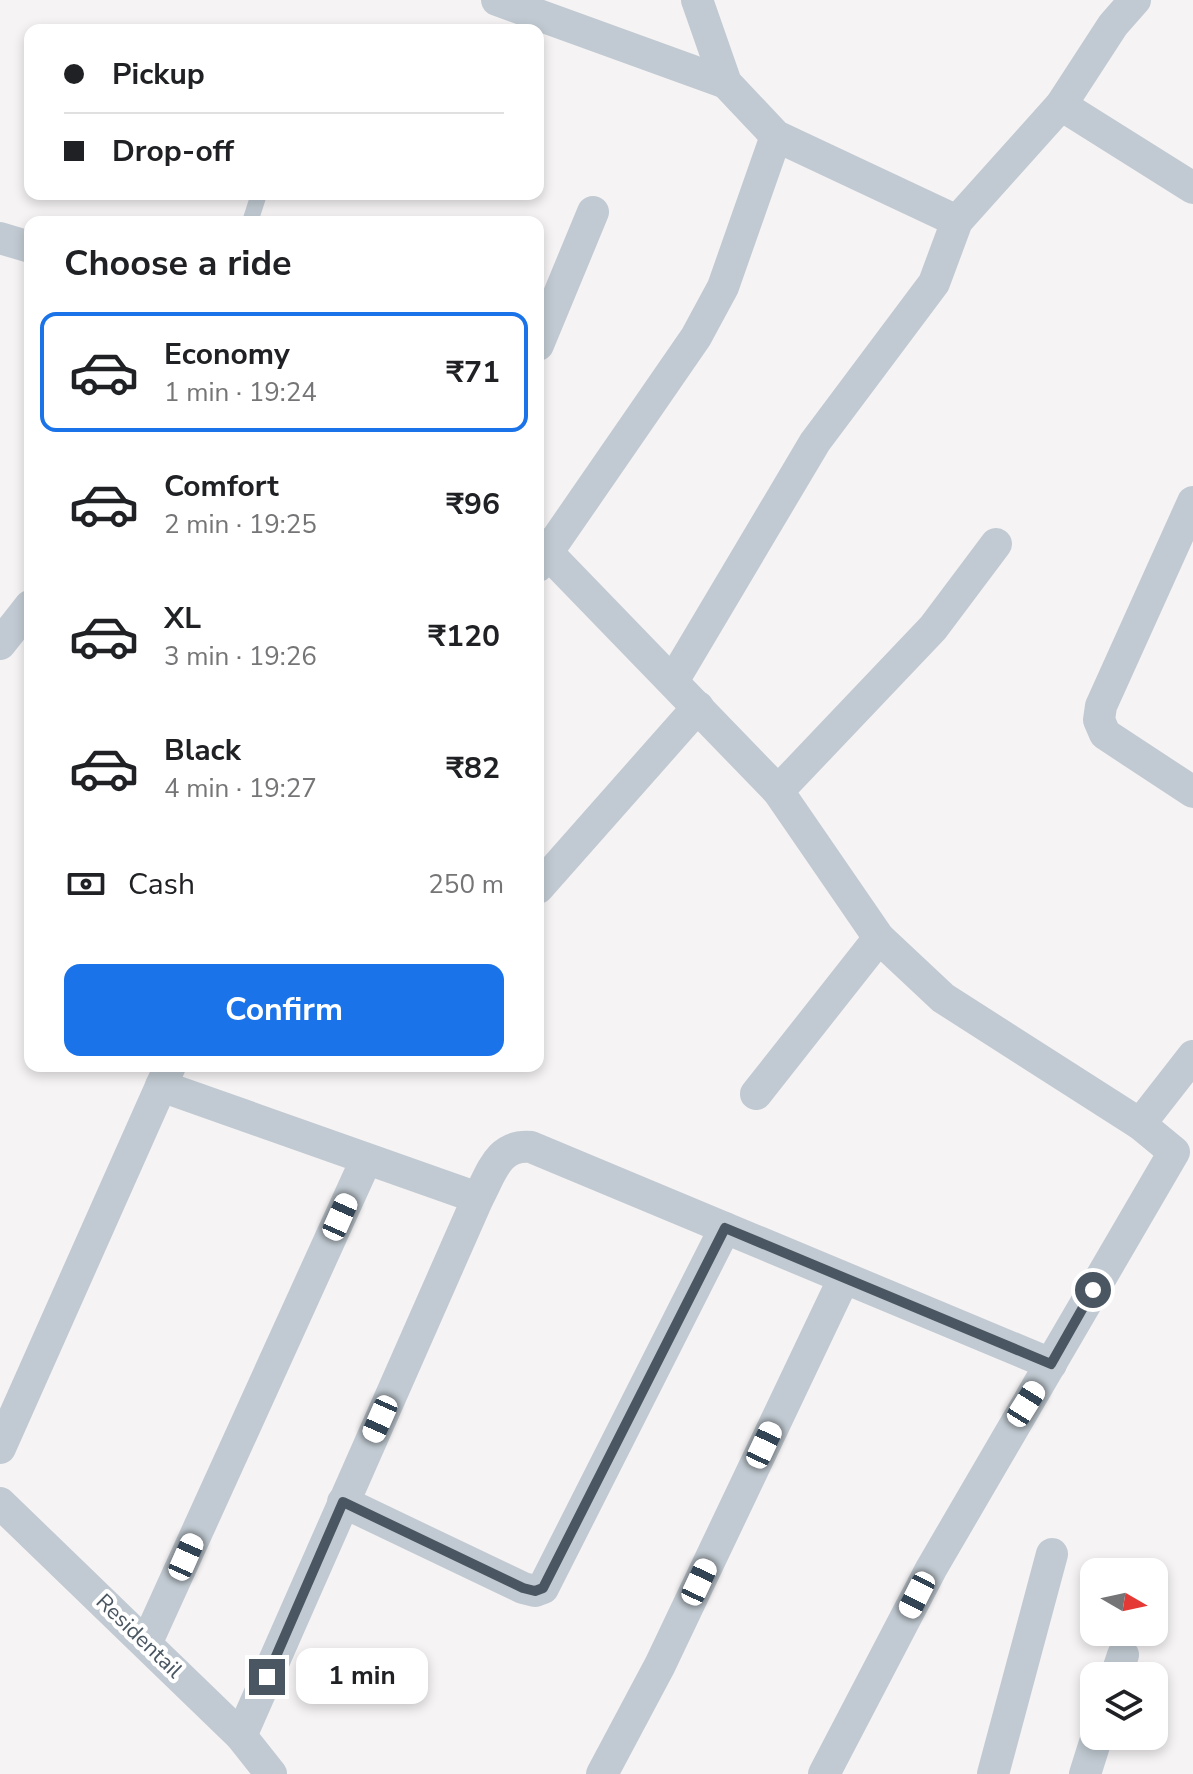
<!DOCTYPE html>
<html lang="en">
<head>
<meta charset="utf-8">
<style>
  :root { --surface:#fff; --page:#f6f6f6; --text:#202124; --muted:#757577; --line:#e0e0e0; --accent:#1a73e8 }
  body { margin:0; font-family:"Nunito Sans",sans-serif; background:var(--page); color:var(--text); height:100vh; display:flex; flex-direction:column; font-size:30px; white-space:nowrap }
  * { box-sizing:border-box; margin:0 }
  p { font-size:26px; color:var(--muted) }
  .icon { flex:none; width:44px; height:44px; fill:none; stroke:currentColor; stroke-width:2; stroke-linecap:round; stroke-linejoin:round }
  .map { position:relative; flex:1; overflow:hidden }
  .side { position:absolute; left:24px; top:216px; width:520px; height:856px; display:flex; flex-direction:column; background:var(--surface); border-radius:16px; box-shadow:0 4px 12px #0003 }
  .side>* { flex:none }
  .hud { position:absolute; left:24px; top:24px; width:520px; height:176px; border-radius:16px; box-shadow:0 4px 12px #0003; display:grid; align-content:center; height:176px; padding:0 40px; background:var(--surface) }
  .needle { width:52px; rotate:99deg }
  .buttons { position:absolute; left:1080px; top:1558px; display:grid; gap:16px }
  .buttons a { display:grid; place-items:center; width:88px; height:88px; border-radius:16px; background:var(--surface); box-shadow:0 4px 12px #0003; font-size:40px }
  .end { position:absolute; width:36px; height:36px; margin:-18px; border:10px solid #4a5661; background:#fff; box-shadow:0 0 0 4px #fff }
  .from { border-radius:50% }
  .bubble { position:absolute; height:56px; border-radius:16px; background:var(--surface); box-shadow:0 4px 12px #0003; font-size:26px; font-weight:700; line-height:56px; text-align:center }
  .car { position:absolute; width:24px; height:48px; margin:-24px -12px; border-radius:10px; box-shadow:0 0 6px 2px #0007; background:linear-gradient(#fff 24%,#345 0 40%,#fff 0 76%,#345 0 86%,#fff 0) }
  .hud b { display:flex; align-items:center; gap:28px; height:76px; font-size:30px }
  .hud b+b { border-top:2px solid var(--line) }
  .hud i { width:20px; height:20px; background:var(--text) }
  ul { padding:0; list-style:none }
  li { display:flex; align-items:center; gap:24px; height:120px; margin:0 16px 12px; padding:0 24px; border:4px solid transparent; border-radius:16px }
  li div { flex:1 }
  li b { display:block; font-size:30px }
  li em { font-style:normal; font-weight:700 }
  li.on { border-color:var(--accent) }
  li>.icon { width:72px; height:72px; stroke-width:1.5 }
  h2 { padding:0 40px; font-size:36px; line-height:96px }
  .pay { display:flex; align-items:center; gap:20px; height:88px; padding:0 40px; font-size:30px }
  .pay p { margin-inline-start:auto }
  .button { display:flex; gap:16px; margin-top:auto; padding:16px 40px }
  .button a { flex:1; height:92px; border-radius:16px; background:var(--accent); color:#fff; font-size:32px; font-weight:700; line-height:92px; text-align:center }
  .map>svg:first-child { display:block }
  .lines { fill:none; stroke-linecap:round; stroke-linejoin:round }
  .lane { stroke:#c1cad2; stroke-width:16 }
  .street { stroke:#c1cad2; stroke-width:32 }
  .route { stroke:#4a5661; stroke-width:10 }
  .labels { text-anchor:middle; dominant-baseline:central; stroke-width:8; stroke-linejoin:round; paint-order:stroke }
  .street-label { font-size:22px; fill:#4a5661; stroke:#fff }
</style>
</head>
<body>
<div class="map">
<svg width="1193" height="1774" viewBox="0 0 1193 1774">
  <rect width="100%" height="100%" fill="#f5f3f3"/>
  <g class="lines">
    <!-- lane -->
    <path class="lane" d="M250,222l9,-28"/>
    <!-- street -->
    <g class="street">
      <path d="M497,0l229,83"/>
      <path d="M697,0l29,83 50,53 181,85"/>
      <path d="M1061,105l132,83"/>
      <path d="M0,238l30,9"/>
      <path d="M538,345l55,-133"/>
      <path d="M1193,502l-92,204 -2,14 6,14 88,58"/>
      <path d="M538,543l240,248 101,147 64,60 197,126 34,28 -243,417 -107,205"/>
      <path d="M538,566l158,-229 27,-50 53,-151"/>
      <path d="M0,644l30,-38"/>
      <path d="M673,681l142,-239 119,-159 23,-62 104,-116 52,-80 22,-25"/>
      <path d="M778,791l155,-163 63,-84"/>
      <path d="M538,888l160,-181"/>
      <path d="M161,1086l317,112"/>
      <path d="M756,1094l123,-156"/>
      <path d="M1140,1124l53,-68"/>
      <path d="M0,1448l170,-382"/>
      <path d="M343,1502l180,86 12,3 8,-3 182,-360"/>
      <path d="M0,1503l241,233 30,38"/>
      <path d="M147,1642l219,-482"/>
      <path d="M1116,1676l7,-21"/>
      <path d="M241,1736l237,-538c14,-26 20,-54 53,-51l520,217"/>
      <path d="M602,1774l58,-109 183,-385"/>
      <path d="M993,1774l59,-220"/>
      <path d="M1085,1774l12,-38"/>
    </g>
  </g>
  <g class="lines">
    <!-- route -->
    <path class="route" d="M267,1677l76,-175 180,86 12,3 8,-3 182,-360 326,136 42,-74"/>
  </g>
  <g class="labels">
    <!-- street labels -->
    <g class="street-label">
      <text transform="translate(139 1636) rotate(44)">Residentail</text>
    </g>
  </g>
</svg>
<div class="buttons">
<a><svg class="needle" viewBox="-14 -14 28 28"><path d="M0-13l5 13h-10z" fill="#e53935"/><path d="M0 13l5-13h-10z" fill="#757577"/></svg></a>
<a><svg class="icon" aria-label="layers" viewBox="0 0 24 24"><path d="M12 4l9 5-9 5-9-5zM3 14l9 5 9-5"/></svg></a>
</div>
<i class="end from" style="left:1093px;top:1290px"></i>
<i class="end" style="left:267px;top:1677px"></i>
<div class="bubble" style="left:296px;top:1648px;width:132px">1 min</div>
<i class="car" style="left:340px;top:1217px;rotate:24deg"></i>
<i class="car" style="left:1026px;top:1404px;rotate:32deg"></i>
<i class="car" style="left:380px;top:1419px;rotate:204deg"></i>
<i class="car" style="left:764px;top:1445px;rotate:25deg"></i>
<i class="car" style="left:186px;top:1557px;rotate:24deg"></i>
<i class="car" style="left:699px;top:1582px;rotate:25deg"></i>
<i class="car" style="left:917px;top:1595px;rotate:207deg"></i>
<div class="hud">
<b><i class="from"></i>Pickup</b>
<b><i></i>Drop-off</b>
</div>
<section class="side">
<h2>Choose a ride</h2>
<ul>
<li class="on"><svg class="icon" aria-label="car" viewBox="0 0 24 24"><path d="M5 17H2v-5l4-1 3-4h7l3 4 3 1v5h-3M9 17h6M6 11h13"/><circle cx="7" cy="17" r="2"/><circle cx="17" cy="17" r="2"/></svg><div><b>Economy</b><p>1 min · 19:24</p></div><em>₹71</em></li>
<li><svg class="icon" aria-label="car" viewBox="0 0 24 24"><path d="M5 17H2v-5l4-1 3-4h7l3 4 3 1v5h-3M9 17h6M6 11h13"/><circle cx="7" cy="17" r="2"/><circle cx="17" cy="17" r="2"/></svg><div><b>Comfort</b><p>2 min · 19:25</p></div><em>₹96</em></li>
<li><svg class="icon" aria-label="car" viewBox="0 0 24 24"><path d="M5 17H2v-5l4-1 3-4h7l3 4 3 1v5h-3M9 17h6M6 11h13"/><circle cx="7" cy="17" r="2"/><circle cx="17" cy="17" r="2"/></svg><div><b>XL</b><p>3 min · 19:26</p></div><em>₹120</em></li>
<li><svg class="icon" aria-label="car" viewBox="0 0 24 24"><path d="M5 17H2v-5l4-1 3-4h7l3 4 3 1v5h-3M9 17h6M6 11h13"/><circle cx="7" cy="17" r="2"/><circle cx="17" cy="17" r="2"/></svg><div><b>Black</b><p>4 min · 19:27</p></div><em>₹82</em></li>
</ul>
<div class="pay"><svg class="icon" aria-label="cash" viewBox="0 0 24 24"><path d="M3 7h18v10H3z"/><circle cx="12" cy="12" r="2"/></svg>Cash<p>250 m</p></div>
<div class="button"><a>Confirm</a></div>
</section>
</div>
</body>
</html>
